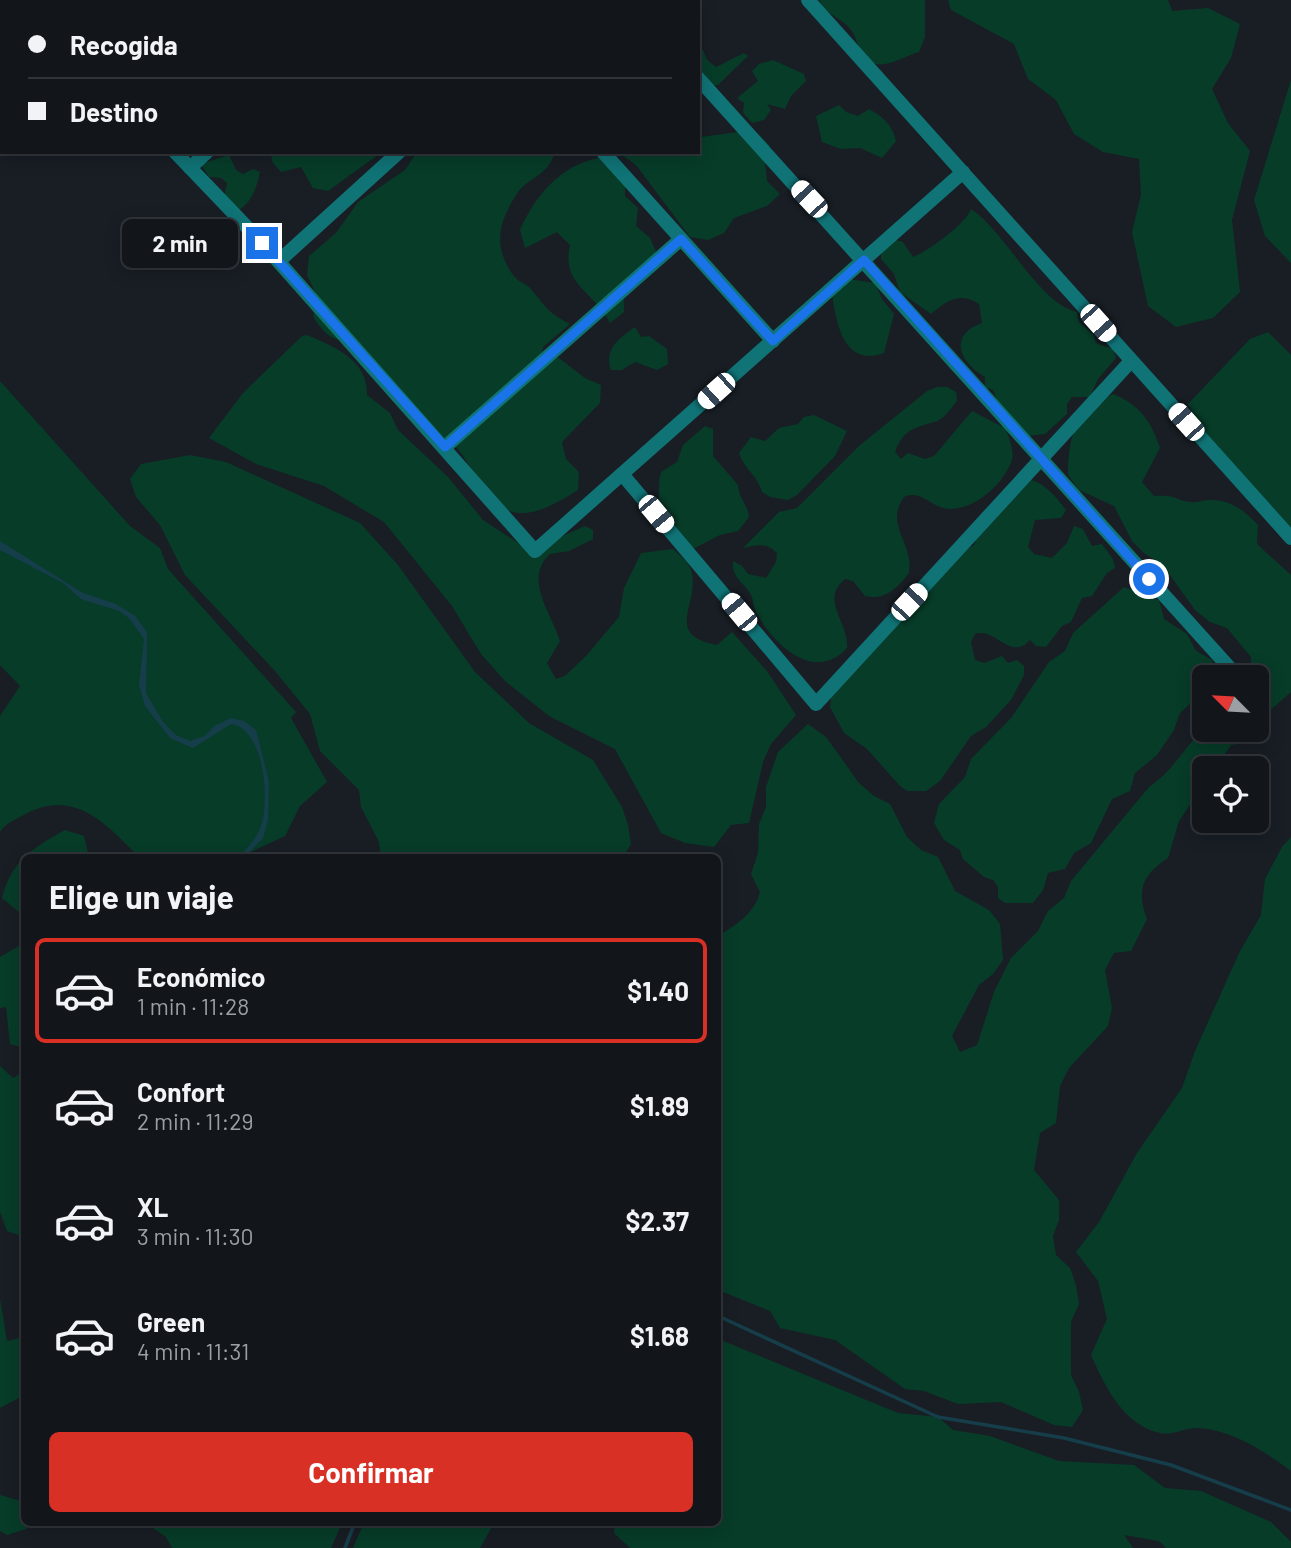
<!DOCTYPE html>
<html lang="es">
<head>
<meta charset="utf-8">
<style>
  :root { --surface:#12161b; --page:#1f2328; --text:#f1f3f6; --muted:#9c9fa3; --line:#31353a; --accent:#d93025 }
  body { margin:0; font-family:Barlow,sans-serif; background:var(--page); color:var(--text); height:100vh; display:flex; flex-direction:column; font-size:26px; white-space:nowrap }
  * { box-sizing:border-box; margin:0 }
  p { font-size:23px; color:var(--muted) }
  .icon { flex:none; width:38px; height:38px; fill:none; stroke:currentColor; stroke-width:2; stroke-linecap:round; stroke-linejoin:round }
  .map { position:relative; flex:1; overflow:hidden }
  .details { position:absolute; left:21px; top:854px; width:700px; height:672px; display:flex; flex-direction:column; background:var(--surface); border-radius:10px; box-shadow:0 4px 18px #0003,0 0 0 2px var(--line) }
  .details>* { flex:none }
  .guide { position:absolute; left:0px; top:0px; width:700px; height:154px; box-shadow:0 4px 18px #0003,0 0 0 2px var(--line); display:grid; align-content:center; height:154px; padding:0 28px; background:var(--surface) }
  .needle { width:46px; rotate:294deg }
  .fabs { position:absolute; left:1192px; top:665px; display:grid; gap:14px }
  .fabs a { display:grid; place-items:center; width:77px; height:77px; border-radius:10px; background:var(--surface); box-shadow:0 4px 18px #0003,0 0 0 2px var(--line); font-size:35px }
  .end { position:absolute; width:32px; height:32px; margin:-16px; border:9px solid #1a73e8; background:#fff; box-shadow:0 0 0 4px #fff }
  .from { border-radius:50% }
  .bubble { position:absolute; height:49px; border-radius:10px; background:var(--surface); box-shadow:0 4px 18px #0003,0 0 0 2px var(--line); font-size:23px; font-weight:700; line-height:49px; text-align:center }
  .car { position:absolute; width:21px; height:42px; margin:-21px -10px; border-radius:9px; box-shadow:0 0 5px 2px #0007; background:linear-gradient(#fff 24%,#345 0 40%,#fff 0 76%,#345 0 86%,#fff 0) }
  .guide b { display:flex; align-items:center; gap:24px; height:66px; font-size:26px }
  .guide b+b { border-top:2px solid var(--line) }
  .guide i { width:18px; height:18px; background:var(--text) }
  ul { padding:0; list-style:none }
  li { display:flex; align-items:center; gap:21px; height:105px; margin:0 14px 10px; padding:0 14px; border:4px solid transparent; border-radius:10px }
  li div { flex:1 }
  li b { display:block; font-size:26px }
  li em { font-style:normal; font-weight:700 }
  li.selected { border-color:var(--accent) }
  li>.icon { width:63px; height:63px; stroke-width:1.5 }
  h2 { padding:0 28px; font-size:32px; line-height:84px }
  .button { display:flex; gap:14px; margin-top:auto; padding:14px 28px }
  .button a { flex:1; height:80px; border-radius:10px; background:var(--accent); color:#fff; font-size:28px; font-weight:700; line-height:80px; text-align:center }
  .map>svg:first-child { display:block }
  .green { fill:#073c29 }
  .water { fill:#163e4a }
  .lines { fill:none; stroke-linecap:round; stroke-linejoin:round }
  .stream { stroke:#163e4a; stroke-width:3.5 }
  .minor { stroke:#107376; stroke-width:14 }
  .route { stroke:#1a73e8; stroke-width:9 }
</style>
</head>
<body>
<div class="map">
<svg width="1291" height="1548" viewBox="0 0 1291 1548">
  <rect width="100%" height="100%" fill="#181e24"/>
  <!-- green -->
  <g class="green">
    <path d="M819,0h106v37l-6,15c-20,6 -45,25 -59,-1 -3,-7 -4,-15 -9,-21 -9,-12 -26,-16 -32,-30z"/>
    <path d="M948,0h220l4,11 36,-3 32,16 -9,34 -19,31 16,34 22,28 -18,69 8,72 -27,26 -37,9 -28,-21 -16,-74 9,-37 -2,-36 -36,-7 -29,-18 -18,-34 -28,-21 -14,-35 -63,-34z"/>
    <path d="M698,50h5l4,10 9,7 28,-14 4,3 -30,29 -9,1 -11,-11z"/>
    <path d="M773,60l31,14 2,7 -15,15 -6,13 -18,-5 4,6 -7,10 -12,3 -9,-10 1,-10 -7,-5 21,-17 -6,-10 7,-7z"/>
    <path d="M1291,80v183l-26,-27 -11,-36z"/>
    <path d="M839,105l7,7 12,4 11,-7c14,8 23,15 27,32l-14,17 -22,-10 -19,1 -19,-7 -6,-26z"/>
    <path d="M738,132l19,1 13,13 -5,17 2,18 13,13 -13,12 -33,12 -10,15 -16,7 -18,-3 -54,-72 -18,-13h80v-18l3,3z"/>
    <path d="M270,152h112l-54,39 -15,-3 -12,-21 -20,5 -8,-9z"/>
    <path d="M417,152h138c-8,26 -28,25 -39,43 -18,29 -23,51 -3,80 4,6 12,8 17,13 16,18 16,24 40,36l-27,23 -2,18 14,-10 30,23 16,7 -1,18 -38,39 4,17 13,13 -1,18c-20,12 -45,29 -69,21 -31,-9 -35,-49 -57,-68 -7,-7 -18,-11 -27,-18 -17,-13 -32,-34 -47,-50 -6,-7 -5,-18 -11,-24 -19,-20 -32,3 -54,-35l5,-18 -11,-23 2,-19 27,-23 22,-31 47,-32z"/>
    <path d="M229,155l7,15 7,4 10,-5 7,3c-4,18 -8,30 -24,40l-12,-15 3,-14 -6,-5 -12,-1 -8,-13z"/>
    <path d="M598,158l17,5 10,15v18l13,12 -2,18 14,12 7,16c-27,18 -34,25 -33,58l-14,11c-17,-33 -49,-38 -40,-78l-13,-13 -32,16 -5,-18c15,-34 40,-64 78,-72z"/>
    <path d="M971,209c35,23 67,94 106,103l2,10 14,12 3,9 17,6 3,9 -18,21 -8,18h-18l-5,7v10l-22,20 -19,2 -25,-25 -8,-21 -8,-3v-10c-26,-15 -37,-42 -3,-54l-3,-19c-19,-13 -33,-3 -48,10l-31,-22 -6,-18 -13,-15v-10l15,-9 7,2 10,15c15,-6 53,-33 58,-48z"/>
    <path d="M848,279l27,4 7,16 12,15 -10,39c-40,15 -48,-30 -52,-59z"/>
    <path d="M635,327l6,10 8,-1 18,13 1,15 -11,6 -22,-8 -13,8h-11c-7,-21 8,-32 24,-43z"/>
    <path d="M1268,332l23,23v177l-89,-99 -14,-29 62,-65z"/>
    <path d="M307,335c28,12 61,25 60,60l23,18 8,17 50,47 35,43 52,34 14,-12 36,-16 8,4v9l-24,12 -19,3c-27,25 1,58 10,87l-13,22 9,16 9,-3 21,-20 33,-39 5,-29 17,-35 32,-4c7,7 15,12 18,21 10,33 -29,65 26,75l15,-13 35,39 29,44 -25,29 -8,18 -14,61 -18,2 -17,22 -29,-4 -24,-10 -46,-84 -66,-33 -44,-35 -24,-27 -29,-48 -68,-84 -60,-36 -68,-22 -47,-26 34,-45 59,-57z"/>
    <path d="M0,381l130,145 30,22 8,21 128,143 -5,6 36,64 -27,24 -15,30 -45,21h-101c-34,-34 -66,-71 -117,-41 -8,4 -17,8 -22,16v-116l20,-30 -20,-21z"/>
    <path d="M937,387h10l9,5 1,9c-6,7 -12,17 -20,20 -20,7 -33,6 -42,31l6,7 7,-6 17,6 9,-3 38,-45 33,17c5,11 11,26 5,37 -10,22 -36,44 -60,44 -19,0 -27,-20 -46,-12 -20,29 10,45 5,76 -12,15 -24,28 -44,23l-12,-15 -8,-2c-26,21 4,43 2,69 -32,35 -72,-2 -90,-34 -4,-6 -3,-15 -7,-21 -8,-13 -18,-14 -17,-32l9,5 6,8 18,4 10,-16 1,-9c-11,-11 -20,-8 -34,-5l36,-36 18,-4 62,-62 68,-55z"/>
    <path d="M1113,394c27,11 38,27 47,54l-18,34 12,14c24,-2 21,5 38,6 6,1 12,-2 17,-2 21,-1 35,10 49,25l-1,19 34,31v117l-23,20 -4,16 -13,14 -20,3 -16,23h-11v16l-25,37 -11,37c-26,17 -32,32 -21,61l-16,32 -17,2 -9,17 7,38 -4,18 -39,42 -9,18 -4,37 -16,10 -6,37 25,30v20l-6,16 3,19 14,13 6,17 3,19 -8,18v53l8,17 4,18 -11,17 -18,-2 -53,-23 -43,2 -34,-13 -19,-2 -70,-49 -55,-12 -10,-17 -52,-21v-354c17,-10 37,-23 42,-44l-9,-18 7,-21 1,-29 7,-17v-20l12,-35 30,-28 18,13 33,46 15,13 16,8 17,33 14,13 17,7 17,34 34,19 11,14 3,36 -10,14 -14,11 -27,51 8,16 17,-7 17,-53 17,-34 27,-27 10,-20 16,-13 7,-17 78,-94c24,-16 35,-39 55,-59l52,2v-53h-6l1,-20 -24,-29 -17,-6 -15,-12 -33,-46 -17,-10 -13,-13 -18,-35 -35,-16 -11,-15c0,-38 7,-65 45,-81z"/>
    <path d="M814,415l33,16 -12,25 -38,39 -9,5 -18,-3 -8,-5c-4,-16 -18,-23 -23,-39l12,-16 14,4 14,-13 19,-4 6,-7z"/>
    <path d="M705,426l8,3v27l25,29c0,13 10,19 11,32l-11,14 -18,4 -25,13 -9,-3 -29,-36c4,-13 0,-24 4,-37l16,-10 6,-17z"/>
    <path d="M190,455l36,7 134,61 38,42 77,107 54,51 64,37 29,47 6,18 3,19 -8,13h-242l-2,-15 -18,-35 -2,-17 -39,-39 -10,-37 -35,-43 -90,-96 -25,-50 -24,-28 -6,-18 11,-15z"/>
    <path d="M1031,480c14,3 26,18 35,30l-5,8 -26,2 -7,27 6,7 18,4 15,-15 7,-17 9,3 9,17 10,-2 11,15 2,9 -8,5 -15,23 -10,2 -11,24 -9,4 -16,21 -10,-1 -6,-6c-20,22 -34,-13 -55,-6l-4,8 4,18 9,3 18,-7 6,7 9,-3 7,6v9l-13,25 -25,27 -15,9 -31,45 -14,10h-19l-7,-5 -33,-37 -23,-16 -14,-26 1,-9 117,-138 26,-15 7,-18z"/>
    <path d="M1124,587l35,13 5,19 23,15 9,17 16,9 4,9 -3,8h-9v14l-24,22 -6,17 -17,25 -22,18 -5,18 -18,8 -21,44 -17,10 -9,16 -17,4 -5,17 -10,13h-28l-7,-5v-11l-5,-7 -9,-3 -21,-18 -3,-9 -16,-10 -10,-17 5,-19 26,-27 6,-18 40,-41 38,-56 16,-11 8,-18z"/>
    <path d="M65,830l19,6 5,21 -65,1v58l-22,-18c9,-37 31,-50 63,-68z"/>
    <path d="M1291,837v634c-27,-20 -58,-41 -93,-43 -12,-1 -26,8 -38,5 -37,-8 -55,-47 -69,-78l16,-36 -9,-38 -22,-29 23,-30 38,-69 45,-65 13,-37 45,-100 21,-36 4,-36 17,-32z"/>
    <path d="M24,943v105l-14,-4 -4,-37 -6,1v-51z"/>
    <path d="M0,1066l13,12 11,-7v166l-17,-6 -7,-19z"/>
    <path d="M0,1299l7,42 17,-4v58l-24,13z"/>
    <path d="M721,1340l177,73 40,4 15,13 37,6 69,25 75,4 31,23 36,3 70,31 20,20v6h-125l-7,-7 -35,-6 9,13h-503l-16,-15 1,-10 103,-1v-181z"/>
    <path d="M0,1495l24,7v20l5,1 -3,6 -19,6 -7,-4z"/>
    <path d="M151,1522h191v1l-11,25h-159l-6,-11 -16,-11z"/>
    <path d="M364,1523v-1l130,1 -14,25h-127z"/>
  </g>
  <!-- water -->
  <path class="water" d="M0,541l83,52 33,11 19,12 12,16 -1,61 17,29 13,13 14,6 15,-5 9,-10 17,-8 13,3 12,9 13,52 -1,37 -5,19 -18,19h-7c9,-8 19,-19 23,-31 9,-25 4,-97 -30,-102l-38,24 -23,-10 -25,-32 -6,-21 5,-46 -15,-21 -10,-7 -38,-12 -18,-16 -63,-33z"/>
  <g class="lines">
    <!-- stream -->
    <g class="stream">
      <path d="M718,1316l220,101 126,21 107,27 120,45"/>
      <path d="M345,1548l10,-26"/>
    </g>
    <!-- minor -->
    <g class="minor">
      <path d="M34,0l1,2"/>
      <path d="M465,0l2,2"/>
      <path d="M627,0l1,2"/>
      <path d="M808,0l483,538"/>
      <path d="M187,2l2,-2"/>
      <path d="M375,2l2,-2"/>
      <path d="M564,2l2,-2"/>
      <path d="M698,78l538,597"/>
      <path d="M175,152l87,91 273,308 428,-379"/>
      <path d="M603,152l170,189"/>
      <path d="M190,168l17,-16"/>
      <path d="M279,261l120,-109"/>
      <path d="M445,447l236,-208"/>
      <path d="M622,474l194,230 315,-343"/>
    </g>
  </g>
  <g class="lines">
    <!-- route -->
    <path class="route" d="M262,243l183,204 236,-208 92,102 91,-81 285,319"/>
  </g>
</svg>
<div class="fabs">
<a><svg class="needle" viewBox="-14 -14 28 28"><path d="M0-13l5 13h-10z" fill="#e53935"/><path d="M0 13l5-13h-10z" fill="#9c9fa3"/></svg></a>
<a><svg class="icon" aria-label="locate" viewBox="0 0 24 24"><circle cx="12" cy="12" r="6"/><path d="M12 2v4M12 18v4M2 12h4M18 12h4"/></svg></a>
</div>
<i class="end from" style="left:1149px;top:579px"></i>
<i class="end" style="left:262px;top:243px"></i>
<div class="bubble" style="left:122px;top:219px;width:116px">2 min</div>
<i class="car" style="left:809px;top:199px;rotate:317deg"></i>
<i class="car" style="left:1098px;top:323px;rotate:138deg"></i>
<i class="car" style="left:716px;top:391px;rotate:228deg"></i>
<i class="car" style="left:1186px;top:422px;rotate:318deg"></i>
<i class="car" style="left:656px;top:514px;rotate:140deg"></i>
<i class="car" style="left:909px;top:602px;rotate:43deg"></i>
<i class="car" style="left:739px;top:612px;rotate:320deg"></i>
<div class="guide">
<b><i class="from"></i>Recogida</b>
<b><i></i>Destino</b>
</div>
<section class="details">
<h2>Elige un viaje</h2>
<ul>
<li class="selected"><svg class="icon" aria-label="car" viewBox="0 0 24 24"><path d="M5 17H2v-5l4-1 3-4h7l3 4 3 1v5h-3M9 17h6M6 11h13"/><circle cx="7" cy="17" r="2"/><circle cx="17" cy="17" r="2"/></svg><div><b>Económico</b><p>1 min · 11:28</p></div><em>$1.40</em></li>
<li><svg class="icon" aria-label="car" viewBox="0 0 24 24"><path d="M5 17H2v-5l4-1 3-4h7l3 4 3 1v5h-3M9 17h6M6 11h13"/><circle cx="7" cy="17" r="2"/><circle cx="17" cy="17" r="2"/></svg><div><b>Confort</b><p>2 min · 11:29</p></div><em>$1.89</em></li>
<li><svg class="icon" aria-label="car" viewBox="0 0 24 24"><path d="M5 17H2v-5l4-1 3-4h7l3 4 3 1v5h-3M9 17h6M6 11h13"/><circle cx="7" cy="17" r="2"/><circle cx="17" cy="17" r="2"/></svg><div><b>XL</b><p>3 min · 11:30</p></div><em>$2.37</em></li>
<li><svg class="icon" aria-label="car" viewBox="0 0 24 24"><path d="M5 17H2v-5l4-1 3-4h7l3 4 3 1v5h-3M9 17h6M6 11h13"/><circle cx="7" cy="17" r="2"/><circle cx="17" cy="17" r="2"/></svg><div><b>Green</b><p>4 min · 11:31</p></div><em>$1.68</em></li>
</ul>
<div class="button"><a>Confirmar</a></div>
</section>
</div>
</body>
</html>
